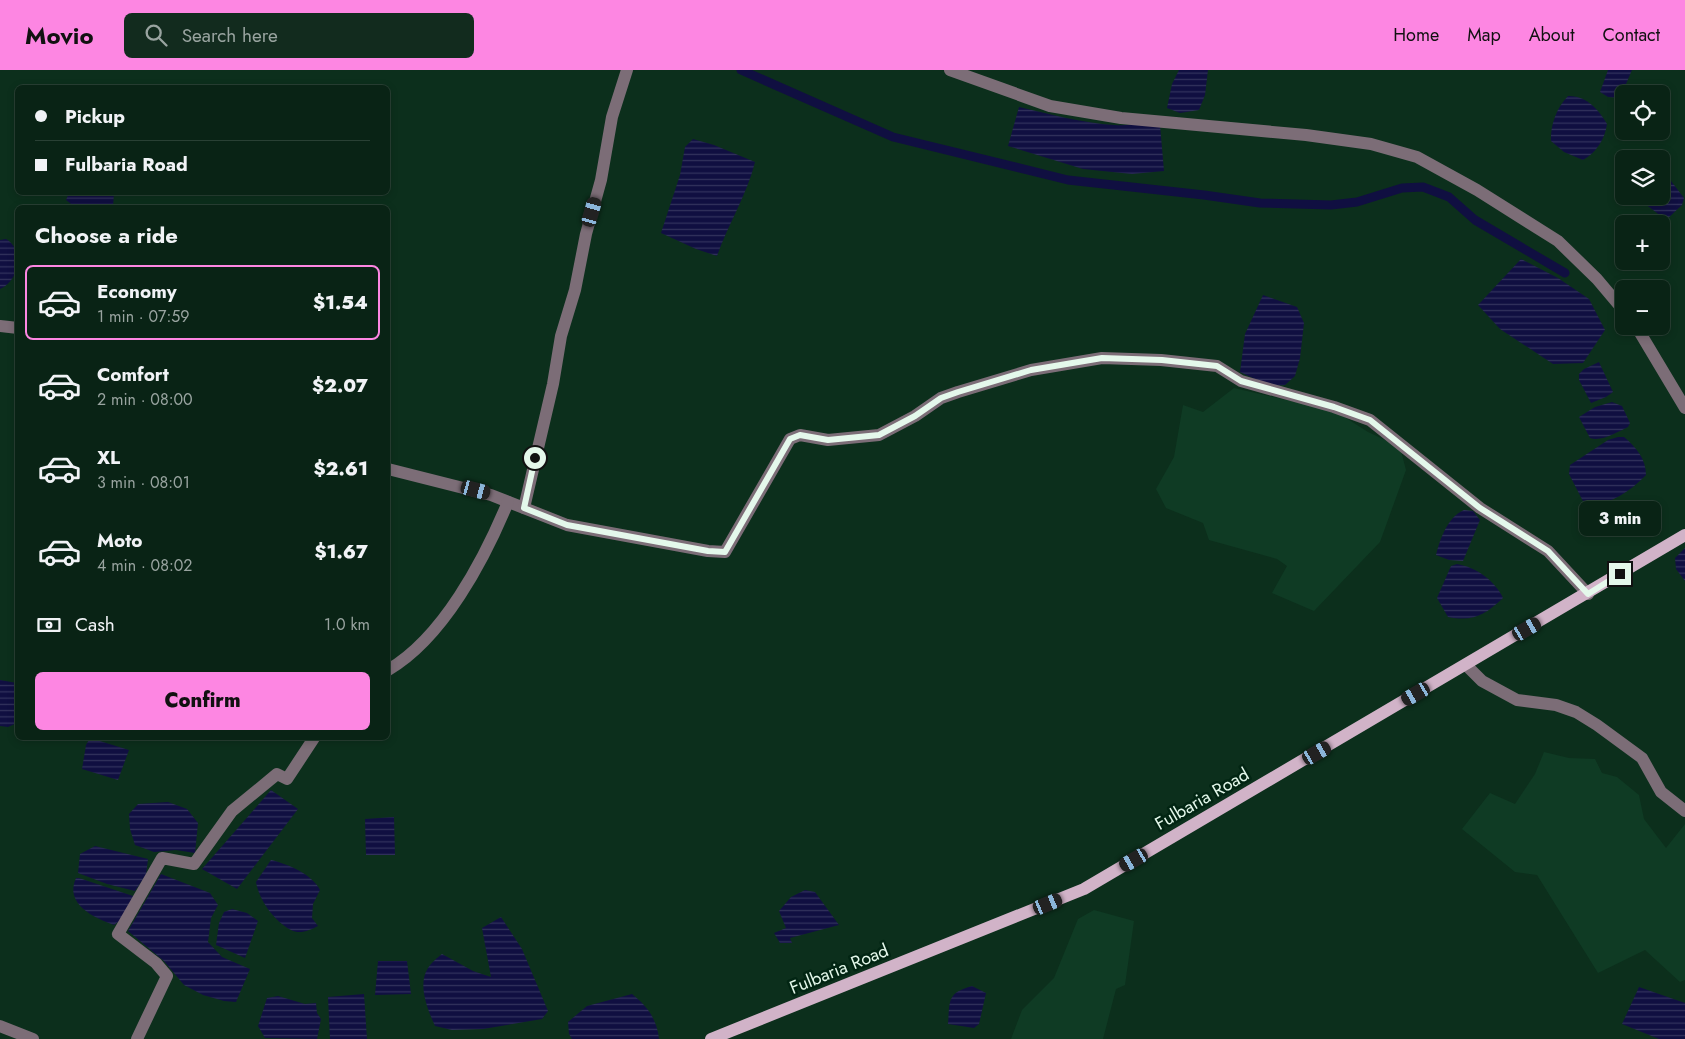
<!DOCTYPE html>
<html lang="en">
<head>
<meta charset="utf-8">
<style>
  :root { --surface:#092315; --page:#122b1e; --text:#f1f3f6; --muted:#99a4a0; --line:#294034; --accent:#fd86e2 }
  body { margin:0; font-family:Jost,sans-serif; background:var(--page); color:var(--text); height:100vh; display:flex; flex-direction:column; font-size:19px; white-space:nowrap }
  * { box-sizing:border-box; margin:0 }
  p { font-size:16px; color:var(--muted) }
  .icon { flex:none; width:28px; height:28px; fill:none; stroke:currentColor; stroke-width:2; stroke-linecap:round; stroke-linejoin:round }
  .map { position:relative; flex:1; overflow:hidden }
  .sheet { position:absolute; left:15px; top:135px; width:375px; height:535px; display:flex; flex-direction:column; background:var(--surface); border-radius:8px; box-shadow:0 2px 8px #0003,0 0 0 1px var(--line) }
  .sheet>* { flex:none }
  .top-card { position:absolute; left:15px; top:15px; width:375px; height:110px; border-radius:8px; box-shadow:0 2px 8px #0003,0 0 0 1px var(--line); display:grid; align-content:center; height:110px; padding:0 20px; background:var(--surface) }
  .buttons { position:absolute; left:1615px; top:15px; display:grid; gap:10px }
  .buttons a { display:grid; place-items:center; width:55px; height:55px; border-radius:8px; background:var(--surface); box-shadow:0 2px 8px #0003,0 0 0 1px var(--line); font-size:25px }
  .end { position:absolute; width:22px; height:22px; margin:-11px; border:6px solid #e4f8eb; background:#111; box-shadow:0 0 0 2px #111 }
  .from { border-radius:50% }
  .bubble { position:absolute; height:35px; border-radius:8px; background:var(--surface); box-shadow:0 2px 8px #0003,0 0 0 1px var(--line); font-size:16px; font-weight:800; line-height:35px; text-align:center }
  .car { position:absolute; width:15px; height:30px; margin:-15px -8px; border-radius:6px; box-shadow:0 0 4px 1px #0007; background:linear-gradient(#222 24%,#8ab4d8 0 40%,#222 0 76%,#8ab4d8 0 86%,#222 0) }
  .top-card b { display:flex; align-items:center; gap:18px; height:48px; font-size:19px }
  .top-card b+b { border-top:1px solid var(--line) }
  .top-card i { width:12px; height:12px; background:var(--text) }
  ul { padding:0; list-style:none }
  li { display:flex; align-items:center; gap:15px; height:75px; margin:0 10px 8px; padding:0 10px; border:2px solid transparent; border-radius:8px }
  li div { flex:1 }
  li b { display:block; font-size:19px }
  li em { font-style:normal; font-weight:800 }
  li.on { border-color:var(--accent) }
  li>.icon { width:45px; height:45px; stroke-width:1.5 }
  h2 { padding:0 20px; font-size:22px; line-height:60px }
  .pay { display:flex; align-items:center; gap:12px; height:55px; padding:0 20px; font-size:19px }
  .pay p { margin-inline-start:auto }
  .primary-button { display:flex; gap:10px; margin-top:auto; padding:10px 20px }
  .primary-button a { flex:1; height:58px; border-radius:8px; background:var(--accent); color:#111; font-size:20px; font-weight:800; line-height:58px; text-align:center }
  header { display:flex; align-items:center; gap:30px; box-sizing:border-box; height:70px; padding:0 25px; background:var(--accent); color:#111 }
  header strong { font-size:24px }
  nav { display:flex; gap:28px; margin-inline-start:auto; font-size:18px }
  .search { width:350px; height:45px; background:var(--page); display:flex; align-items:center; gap:12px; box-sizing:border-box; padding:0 18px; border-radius:8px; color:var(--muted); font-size:19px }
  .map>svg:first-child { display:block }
  .built { fill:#0f3b24 }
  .water { fill:url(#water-rules) }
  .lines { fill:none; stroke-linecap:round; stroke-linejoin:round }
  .canal { stroke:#100f41; stroke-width:9 }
  .minor { stroke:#7c6d77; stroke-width:12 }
  .major { stroke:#d1b3c8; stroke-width:12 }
  .route { stroke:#e4f8eb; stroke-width:6 }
  .labels { text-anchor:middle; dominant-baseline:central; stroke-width:5; stroke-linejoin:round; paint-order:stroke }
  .street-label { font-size:18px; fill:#e4f8eb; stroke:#022513 }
</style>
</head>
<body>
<header>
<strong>Movio</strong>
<div class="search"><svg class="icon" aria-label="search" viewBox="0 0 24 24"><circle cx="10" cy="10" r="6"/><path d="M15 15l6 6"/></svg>Search here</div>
<nav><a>Home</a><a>Map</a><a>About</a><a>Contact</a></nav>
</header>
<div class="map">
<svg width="1685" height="969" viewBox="0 0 1685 969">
  <defs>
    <pattern id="water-rules" width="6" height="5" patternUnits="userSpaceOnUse" patternTransform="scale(1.25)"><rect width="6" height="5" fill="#100f41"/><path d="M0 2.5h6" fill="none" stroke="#33335d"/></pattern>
  </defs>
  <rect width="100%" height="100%" fill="#0c2f1c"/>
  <!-- built -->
  <g class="built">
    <path d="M1234,318l101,23 33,21 32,15 6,23 -26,72 -66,69 -42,-18 15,-27 -10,-7 -68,-19 -6,-17 -37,-15 -10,-19 18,-32 9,-52 20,7z"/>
    <path d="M1544,682l25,6 26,1 7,14 15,4 22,18 5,24 22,29 19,-24v156l-5,2 -35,-32 -47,23 -61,-98 -22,-3 -53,-43 28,-36 25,11 20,-30z"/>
    <path d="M1094,840l40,11 -9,64 -9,4 -13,50h-92l11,-29 32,-32 24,-59z"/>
  </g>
  <!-- water -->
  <g class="water">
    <path d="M1179,0h29l-3,25 -6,15 -19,3 -13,-5 5,-24z"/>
    <path d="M1608,0h24l-12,28 -12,-1 -8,-5z"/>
    <path d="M1568,26c18,-1 31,14 39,28 -2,15 -11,29 -24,36l-19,-8 -13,-11c-1,-16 6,-34 17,-45z"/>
    <path d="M1019,37c31,7 63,16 95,18 16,1 30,-2 46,0l4,46 -32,3 -49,-5 -75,-23z"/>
    <path d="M693,69l21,6 41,17c-8,33 -27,62 -38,94l-21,-7 -35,-16 19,-58 5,-28z"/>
    <path d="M1668,107l16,21 -2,7 -16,15 -22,-17 -1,-5 18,-2v-18z"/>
    <path d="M114,123l-1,14h-38l-9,-7 3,-7z"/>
    <path d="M6,169c19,11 13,42 -6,50v-49z"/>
    <path d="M1521,189l37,19 31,21 16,31 -22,33 -30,1 -53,-35 -22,-24z"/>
    <path d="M1263,225l34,12 7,16 -4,35 -5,18 -10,9 -15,1 -30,-14 5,-38z"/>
    <path d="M1599,292l14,30 -7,5 -15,6 -12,-23v-6l5,-5z"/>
    <path d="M1612,332l10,4 8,17 -2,4c-11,5 -26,15 -38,11l-11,-21 16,-10z"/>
    <path d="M1618,367h6c12,10 22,22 22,38 -16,17 -36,28 -59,34l-18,-35 1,-9 38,-25z"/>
    <path d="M1464,440l9,1 7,9 -17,41 -14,-1 -13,-5c4,-17 12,-38 28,-45z"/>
    <path d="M1685,478v33l-9,-12 -1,-11z"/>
    <path d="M1457,494c19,3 38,17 46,34 -18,17 -30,24 -55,19l-11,-19 14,-32z"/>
    <path d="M0,610l17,3v40l-9,4 -8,-1z"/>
    <path d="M90,668l39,12 -11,30 -36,-11 4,-24z"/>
    <path d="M271,720l27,19 -61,80 -35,-20z"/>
    <path d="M168,732l19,7 11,14 -3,30 -19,-3 -22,2 -19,-7 -5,-16 -1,-15 9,-10z"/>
    <path d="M394,747l1,38h-29l-1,-36z"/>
    <path d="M95,776l53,13 -2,16 -11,16 -28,-7 -29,-11 2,-19z"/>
    <path d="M271,790c17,4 41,14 49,30l-7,14 -1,14 6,8c-8,4 -18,9 -27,4 -17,-9 -32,-30 -35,-48z"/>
    <path d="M161,804l49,19 8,12 -7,13 -3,24 14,15 28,12 -14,33 -12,-1 -21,-6 -19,-10 -20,-24 -36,-30z"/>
    <path d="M76,808h3l57,19 -10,19 -12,9c-20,-7 -50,-21 -38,-47z"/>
    <path d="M805,820l10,2 24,33 -49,13 2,5h-12l-6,-10 12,-5 -7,-17 12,-14z"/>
    <path d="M232,839l15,4 11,8 -13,37 -29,-13 3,-22 5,-11z"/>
    <path d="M501,847l21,32 26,62 -6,8 -59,10 -31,1 -17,-4c-7,-16 -18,-41 -7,-58 3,-5 9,-10 14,-14l31,17 18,6 -9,-49z"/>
    <path d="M378,891h29l4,33 -36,1z"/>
    <path d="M972,916l14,7 -7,31 -5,4 -26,-4c2,-24 -1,-31 24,-38z"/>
    <path d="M1639,917l46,16v36h-26l-37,-15z"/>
    <path d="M364,924l3,45h-37l-2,-42z"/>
    <path d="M632,924c15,12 25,25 27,45h-87l-3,-5 -1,-12 19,-16z"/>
    <path d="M278,926l27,8 11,-1 1,10 4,6 -4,20 -52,-1 -7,-12 9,-28z"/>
  </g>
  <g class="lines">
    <!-- canal -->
    <path class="canal" d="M741,0l152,67 175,43 136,15 56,8 71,2 26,-3 45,-14 21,-1 26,10 26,23 90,53"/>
    <!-- minor -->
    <g class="minor">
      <path d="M950,0l100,36 71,12 185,17 65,9 46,13 60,33 81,51 39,38 27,32"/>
      <path d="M0,256l18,2"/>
      <path d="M1636,256l49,82"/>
      <path d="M388,399l103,26 76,30 141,26 17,1 65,-113 10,-4 28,5 51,-5 36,-19 26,-18 17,-6 73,-22 71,-12 59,2 56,6 24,15 93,26 36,13 110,88 68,43 40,43"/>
      <path d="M524,438l29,-124 8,-48 14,-46 11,-56 15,-54 11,-63 15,-47"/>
      <path d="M1466,595l16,16 35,19 39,5 20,7 21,13 45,33 19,34 24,19"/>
      <path d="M388,600c55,-32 96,-110 120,-168"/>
      <path d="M0,956l33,13"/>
      <path d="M137,969l30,-63 -11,-13 -38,-29 44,-76 32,6 38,-53 45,-37 10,5 27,-41"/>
    </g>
    <!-- major -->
    <path class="major" d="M711,969l373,-150 601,-354"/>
  </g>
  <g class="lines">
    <!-- route -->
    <path class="route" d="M535,388l-11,50 43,17 141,26 17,1 65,-113 10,-4 28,5 51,-5 36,-19 26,-18 17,-6 73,-22 71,-12 60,2 55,6 24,15 93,26 36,13 110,88 68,43 40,43 32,-20"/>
  </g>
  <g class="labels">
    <!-- street labels -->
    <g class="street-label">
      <text transform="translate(1202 729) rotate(-30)">Fulbaria Road</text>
      <text transform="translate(839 899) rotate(-22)">Fulbaria Road</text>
    </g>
  </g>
</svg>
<div class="buttons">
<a><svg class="icon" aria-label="locate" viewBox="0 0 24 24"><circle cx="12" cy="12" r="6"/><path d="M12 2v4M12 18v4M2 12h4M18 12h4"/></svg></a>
<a><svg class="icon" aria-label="layers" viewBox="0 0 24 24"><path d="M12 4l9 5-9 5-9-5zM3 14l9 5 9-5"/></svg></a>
<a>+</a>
<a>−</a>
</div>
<i class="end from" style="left:535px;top:388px"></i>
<i class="end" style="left:1620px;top:504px"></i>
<div class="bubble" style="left:1579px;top:431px;width:82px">3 min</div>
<i class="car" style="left:592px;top:142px;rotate:16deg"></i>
<i class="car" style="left:476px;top:420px;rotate:105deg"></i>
<i class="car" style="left:1527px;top:559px;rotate:60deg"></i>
<i class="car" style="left:1416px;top:624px;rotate:240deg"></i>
<i class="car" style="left:1317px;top:683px;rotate:60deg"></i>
<i class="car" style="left:1134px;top:790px;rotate:240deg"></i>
<i class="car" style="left:1048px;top:834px;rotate:68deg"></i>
<div class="top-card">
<b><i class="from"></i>Pickup</b>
<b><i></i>Fulbaria Road</b>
</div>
<section class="sheet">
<h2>Choose a ride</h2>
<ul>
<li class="on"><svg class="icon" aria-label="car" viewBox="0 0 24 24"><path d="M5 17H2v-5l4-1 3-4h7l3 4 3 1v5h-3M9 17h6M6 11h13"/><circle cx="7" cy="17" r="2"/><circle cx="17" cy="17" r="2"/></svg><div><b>Economy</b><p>1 min · 07:59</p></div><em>$1.54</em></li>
<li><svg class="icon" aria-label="car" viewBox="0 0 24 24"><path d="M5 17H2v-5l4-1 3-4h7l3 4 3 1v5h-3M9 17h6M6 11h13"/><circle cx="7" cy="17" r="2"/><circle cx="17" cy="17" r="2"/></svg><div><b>Comfort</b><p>2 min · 08:00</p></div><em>$2.07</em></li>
<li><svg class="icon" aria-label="car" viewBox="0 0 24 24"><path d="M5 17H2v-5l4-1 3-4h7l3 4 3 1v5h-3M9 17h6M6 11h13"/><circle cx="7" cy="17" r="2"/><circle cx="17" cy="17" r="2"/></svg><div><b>XL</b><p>3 min · 08:01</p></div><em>$2.61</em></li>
<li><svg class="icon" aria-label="car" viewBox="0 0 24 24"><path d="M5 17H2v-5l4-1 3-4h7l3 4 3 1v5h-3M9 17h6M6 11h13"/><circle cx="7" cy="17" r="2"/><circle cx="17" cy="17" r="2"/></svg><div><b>Moto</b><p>4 min · 08:02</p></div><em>$1.67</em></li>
</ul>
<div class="pay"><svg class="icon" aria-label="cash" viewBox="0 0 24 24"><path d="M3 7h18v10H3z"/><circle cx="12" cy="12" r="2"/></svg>Cash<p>1.0 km</p></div>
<div class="primary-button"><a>Confirm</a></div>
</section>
</div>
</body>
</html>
